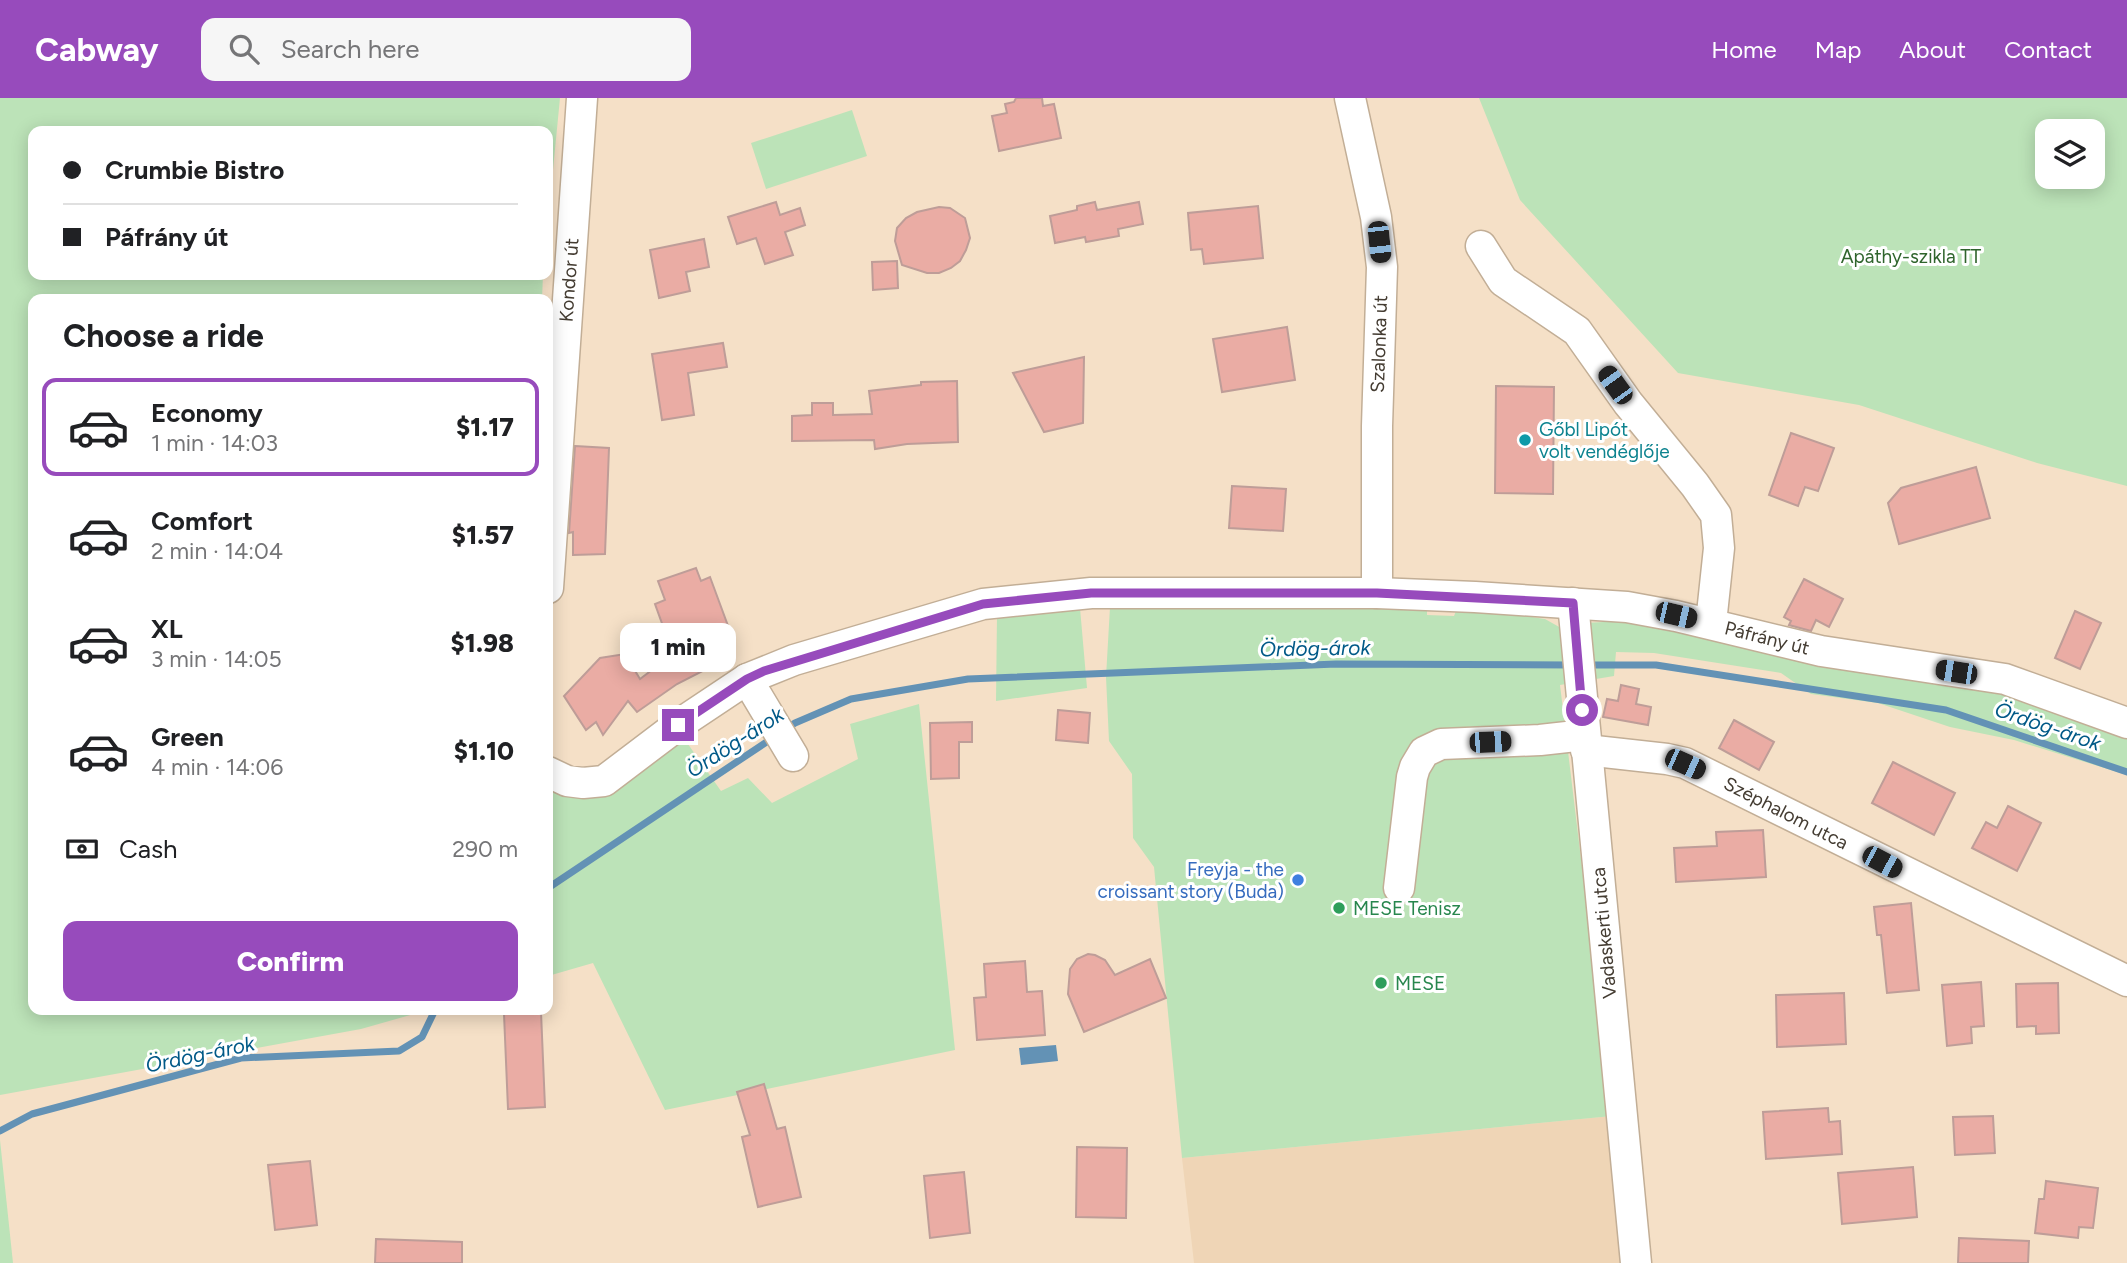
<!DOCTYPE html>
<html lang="en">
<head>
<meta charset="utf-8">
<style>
  :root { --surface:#fff; --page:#f6f6f6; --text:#202124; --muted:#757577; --line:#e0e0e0; --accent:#974bbc }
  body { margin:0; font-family:Figtree,sans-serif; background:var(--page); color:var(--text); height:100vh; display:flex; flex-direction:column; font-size:26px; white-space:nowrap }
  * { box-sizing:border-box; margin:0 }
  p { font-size:23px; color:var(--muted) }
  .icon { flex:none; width:38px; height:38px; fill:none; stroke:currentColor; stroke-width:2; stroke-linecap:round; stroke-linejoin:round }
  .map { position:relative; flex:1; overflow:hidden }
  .drawer { position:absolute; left:28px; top:196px; width:525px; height:721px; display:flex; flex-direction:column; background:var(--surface); border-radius:14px; box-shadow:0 4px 18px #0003 }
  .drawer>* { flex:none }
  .top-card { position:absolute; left:28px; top:28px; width:525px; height:154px; border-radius:14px; box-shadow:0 4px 18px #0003; display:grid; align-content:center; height:154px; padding:0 35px; background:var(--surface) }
  .tools { position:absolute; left:2035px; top:21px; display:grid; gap:14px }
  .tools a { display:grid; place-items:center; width:70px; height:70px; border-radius:14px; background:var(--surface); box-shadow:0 4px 18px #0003; font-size:35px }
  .end { position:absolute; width:32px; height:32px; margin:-16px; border:9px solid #974bbc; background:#fff; box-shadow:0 0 0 4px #fff }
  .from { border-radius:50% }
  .bubble { position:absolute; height:49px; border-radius:14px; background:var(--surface); box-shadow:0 4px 18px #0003; font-size:23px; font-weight:800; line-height:49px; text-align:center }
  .car { position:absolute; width:21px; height:42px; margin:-21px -10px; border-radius:9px; box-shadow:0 0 5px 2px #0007; background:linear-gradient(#222 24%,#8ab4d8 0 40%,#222 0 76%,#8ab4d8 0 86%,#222 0) }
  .top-card b { display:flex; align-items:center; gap:24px; height:66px; font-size:26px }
  .top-card b+b { border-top:2px solid var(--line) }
  .top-card i { width:18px; height:18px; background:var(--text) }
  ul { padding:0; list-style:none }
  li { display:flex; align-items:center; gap:21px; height:98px; margin:0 14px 10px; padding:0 21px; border:4px solid transparent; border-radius:14px }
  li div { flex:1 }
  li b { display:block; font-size:26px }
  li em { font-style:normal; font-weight:800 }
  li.active { border-color:var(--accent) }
  li>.icon { width:63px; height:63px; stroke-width:1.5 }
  h2 { padding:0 35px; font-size:32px; line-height:84px }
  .pay { display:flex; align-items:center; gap:18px; height:77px; padding:0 35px; font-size:26px }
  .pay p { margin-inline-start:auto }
  .action { display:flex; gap:14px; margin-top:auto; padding:14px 35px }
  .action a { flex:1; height:80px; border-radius:14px; background:var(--accent); color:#fff; font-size:28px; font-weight:800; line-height:80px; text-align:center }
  header { display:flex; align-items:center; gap:42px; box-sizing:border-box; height:98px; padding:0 35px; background:var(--accent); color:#fff }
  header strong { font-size:33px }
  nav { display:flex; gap:38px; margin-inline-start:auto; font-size:24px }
  .search { width:490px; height:63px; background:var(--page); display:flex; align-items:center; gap:18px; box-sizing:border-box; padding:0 24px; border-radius:14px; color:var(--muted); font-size:26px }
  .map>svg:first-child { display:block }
  .built { fill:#efd5b6 }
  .green { fill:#bce3b8; fill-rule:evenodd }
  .water { fill:#6392b5 }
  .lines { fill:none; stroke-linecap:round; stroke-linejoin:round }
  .stream { stroke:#6392b5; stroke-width:7 }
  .building { fill:#eaaca4; stroke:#be9d98; stroke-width:2 }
  .minor-casing { stroke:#c2ae96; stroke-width:33 }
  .minor { stroke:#fff; stroke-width:30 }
  .route { stroke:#974bbc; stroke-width:9 }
  .culture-dot { fill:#0f9aa8; stroke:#fff; stroke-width:2.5 }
  .shop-dot { fill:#3f7fe0; stroke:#fff; stroke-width:2.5 }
  .leisure-dot { fill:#2e9e5b; stroke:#fff; stroke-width:2.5 }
  .labels { text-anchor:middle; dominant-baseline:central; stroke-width:6; stroke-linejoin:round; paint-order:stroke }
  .park-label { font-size:19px; fill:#2f642c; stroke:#fff }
  .street-label { font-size:19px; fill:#443c32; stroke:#fff }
  .culture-label { font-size:19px; fill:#0d838f; stroke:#fff; text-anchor:start }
  .shop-label { font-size:19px; fill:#366cbe; stroke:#fff; text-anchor:end }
  .leisure-label { font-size:19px; fill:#27864d; stroke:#fff; text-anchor:start }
  .water-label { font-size:21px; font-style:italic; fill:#005987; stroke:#fff }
</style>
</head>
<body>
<header>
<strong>Cabway</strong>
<div class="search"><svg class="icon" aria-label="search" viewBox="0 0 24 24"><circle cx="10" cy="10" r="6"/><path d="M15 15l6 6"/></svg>Search here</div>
<nav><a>Home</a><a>Map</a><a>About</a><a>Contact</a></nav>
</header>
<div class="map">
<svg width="2127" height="1165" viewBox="0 0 2127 1165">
  <rect width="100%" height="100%" fill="#f5e0c7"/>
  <!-- built -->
  <path class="built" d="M1612,1018l15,147h-433l-12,-105z"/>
  <!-- green -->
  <g class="green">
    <path d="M0,0h560l-12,123v-90h-515v144h510l-1,24h-509v711h395l-67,19 -361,66z"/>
    <path d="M1479,0h648v388l-90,-23 -178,-58 -181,-32 -158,-173zM2048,33h45v46h-45z"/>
    <path d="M852,12l15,46 -101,33 -15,-46z"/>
    <path d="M1427,508v9l27,1 4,-10 87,13 16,9 23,-5 39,-2 384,67 120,44v43l-113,-35 -64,-13 -72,-24 -67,-9 -30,-21 -127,-20 -38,-1 -2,24 -54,9 52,431 -430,42 -28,-291 -21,-29 -1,-64 -23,-33 -3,-64 4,-70z"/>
    <path d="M1080,510l7,80 -91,13 1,-87z"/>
    <path d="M919,606l36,346 -290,60 -72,-147 -45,13v-199l19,8 116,-48 38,54 27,-13 24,25 86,-44 -8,-35z"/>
    <path d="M0,1042l13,123h-13z"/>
  </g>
  <!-- water -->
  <path class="water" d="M1056,947l2,16 -37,4 -2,-17z"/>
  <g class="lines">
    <!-- stream -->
    <g class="stream">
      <path d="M1587,567h69l290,45 181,62"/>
      <path d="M784,632l11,-7 56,-24 117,-20 368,-15 236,1"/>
      <path d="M548,790l226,-151"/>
      <path d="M0,1033l32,-17 209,-56 158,-7 23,-14 13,-27"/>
    </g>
  </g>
  <!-- building -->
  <g class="building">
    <path d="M1016,0h26l1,8 11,-2 7,34 -62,13 -7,-35 15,-3 -2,-9 9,-2z"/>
    <path d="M776,104l4,13 20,-7 5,17 -20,7 8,23 -28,9 -9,-26 -19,6 -9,-27z"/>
    <path d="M1095,104l2,8 42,-8 4,22 -25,5 1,7 -33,6 -1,-5 -30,6 -5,-27 27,-6v-4z"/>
    <path d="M1258,108l5,52 -59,6 -2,-15 -11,1 -3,-37z"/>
    <path d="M939,109l11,1 15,10 5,20 -4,12 -6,11 -9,7 -12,5h-12l-25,-8 -7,-24 2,-13 9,-10 11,-6z"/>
    <path d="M704,141l5,28 -23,5 4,19 -31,7 -9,-48z"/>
    <path d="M897,163l1,27 -25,2 -1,-28z"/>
    <path d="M1287,229l8,53 -73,12 -9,-53z"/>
    <path d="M723,245l4,24 -39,6 6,42 -32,5 -10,-66z"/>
    <path d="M1084,259l-1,66 -39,9 -31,-59z"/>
    <path d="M957,283l1,61 -51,2 -32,5 -1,-9 -82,1v-25l20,-1v-12h21v12l39,-1 -3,-23 52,-6v-3z"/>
    <path d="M1496,288l58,1 -1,107 -58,-1z"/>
    <path d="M1791,335l43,15 -16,43 -13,-4 -7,19 -29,-11z"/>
    <path d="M575,348l34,2 -4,106 -32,1v-23l-4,1z"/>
    <path d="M1976,369l14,51 -91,26 -11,-41 13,-15z"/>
    <path d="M1232,388l54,3 -3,42 -54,-3z"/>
    <path d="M696,470l5,13 9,-4 21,57 -8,3 7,20 -53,27 -40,28 -9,-11 -25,34 -7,-13 -10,8 -22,-34 36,-38 25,-4 15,25 33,-25 -18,-50 10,-4 -7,-19z"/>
    <path d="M1804,481l39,20 -14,28 -13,-7 -5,11 -22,-6 2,-4 -7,-4z"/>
    <path d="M2075,513l26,12 -21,46 -25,-11z"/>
    <path d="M1621,587l18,4 -3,15 15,3 -3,18 -45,-8 4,-18 11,2z"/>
    <path d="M1058,612l32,3 -2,30 -32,-3z"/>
    <path d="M1734,622l40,22 -15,28 -40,-22z"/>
    <path d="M972,624v20h-13v36l-28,1 -1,-56z"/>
    <path d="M1893,664l62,31 -21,42 -62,-32z"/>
    <path d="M2008,708l33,17 -24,48 -45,-23 14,-26 11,6z"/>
    <path d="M1763,732l3,47 -90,5 -2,-34 43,-2 -1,-14z"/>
    <path d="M1911,805l8,87 -32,3 -6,-58h-4l-3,-28z"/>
    <path d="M1088,856l7,1 10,5 10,15 35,-16 16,39 -82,34 -16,-38 2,-25 7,-10z"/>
    <path d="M1025,863l2,31 15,-1 3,44 -68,5 -3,-42 12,-1 -2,-33z"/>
    <path d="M1981,884l3,44 -13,1 1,16 -25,3 -5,-61z"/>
    <path d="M2058,885l1,50 -23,1v-8l-19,1 -1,-43z"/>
    <path d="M1844,895l2,51 -69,3 -1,-52z"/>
    <path d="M541,914l4,95 -37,2 -4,-95z"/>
    <path d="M764,986l13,45 8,-2 16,70 -43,10 -16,-70 8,-2 -13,-43z"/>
    <path d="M1828,1010l1,14 11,-1 2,33 -76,5 -3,-47z"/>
    <path d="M1993,1018l2,37 -40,2 -2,-38z"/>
    <path d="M1077,1049l50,1 -1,70 -50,-1z"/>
    <path d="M310,1063l7,64 -42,5 -7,-65z"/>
    <path d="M1913,1069l4,50 -75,7 -4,-51z"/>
    <path d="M964,1074l6,61 -40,5 -6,-62z"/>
    <path d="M2046,1083l52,7 -5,40 -14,-1 -1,11 -43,-5 4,-34h5z"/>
    <path d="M1959,1140l70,3 -1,22h-70z"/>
    <path d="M376,1141l86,3v21h-87z"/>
  </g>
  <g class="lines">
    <defs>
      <g id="minor">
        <path d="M1350,0l26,119 6,50 -5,159v167"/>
        <path d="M1481,148l22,35 74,50 51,72 67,82 21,30 3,33 -8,75"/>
        <path d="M548,490l34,-490"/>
        <path d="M1573,505l63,660"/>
        <path d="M747,581l46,77"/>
        <path d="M1586,652l81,9 18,4 442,218"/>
        <path d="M548,674l19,9 16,2 21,-2 74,-56 69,-46 47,-19 189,-56 108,-11h286l98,4 152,10 49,9 145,35 184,28 122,44"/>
        <path d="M1399,790l13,-111 3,-10 9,-15 17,-8 99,-4 45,-5"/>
      </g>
    </defs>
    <!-- minor casing -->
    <use href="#minor" class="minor-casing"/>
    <!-- minor -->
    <use href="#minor" class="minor"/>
  </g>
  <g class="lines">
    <!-- route -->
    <path class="route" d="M678,627l69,-46 17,-8 219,-67 108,-11h286l196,10 9,107"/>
  </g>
  <!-- markers -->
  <circle class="culture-dot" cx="1525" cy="342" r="7"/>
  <circle class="shop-dot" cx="1298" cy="782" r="7"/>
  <g class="leisure-dot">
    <circle cx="1339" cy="810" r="7"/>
    <circle cx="1381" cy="885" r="7"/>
  </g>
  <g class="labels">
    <!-- park labels -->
    <g class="park-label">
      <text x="1911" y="158">Apáthy-szikla TT</text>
    </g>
    <!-- street labels -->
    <g class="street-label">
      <text transform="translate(569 182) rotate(-86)">Kondor út</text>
      <text transform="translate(1379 246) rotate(-88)">Szalonka út</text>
      <text transform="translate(1767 540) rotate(14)">Páfrány út</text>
      <text transform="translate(1786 715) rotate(27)">Széphalom utca</text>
      <text transform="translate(1604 835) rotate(-95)">Vadaskerti utca</text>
    </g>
    <!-- culture labels -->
    <g class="culture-label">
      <text x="1539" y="331">Gőbl Lipót<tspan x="1539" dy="22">volt vendéglője</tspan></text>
    </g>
    <!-- shop labels -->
    <g class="shop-label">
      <text x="1284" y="771">Freyja - the<tspan x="1284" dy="22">croissant story (Buda)</tspan></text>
    </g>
    <!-- leisure labels -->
    <g class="leisure-label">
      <text x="1353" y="810">MESE Tenisz</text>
      <text x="1395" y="885">MESE</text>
    </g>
    <!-- water labels -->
    <g class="water-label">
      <text transform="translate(1315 550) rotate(-1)">Ördög-árok</text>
      <text transform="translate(2048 628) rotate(19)">Ördög-árok</text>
      <text transform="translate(735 644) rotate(-33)">Ördög-árok</text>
      <text transform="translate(200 956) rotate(-12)">Ördög-árok</text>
    </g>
  </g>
</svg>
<div class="tools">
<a><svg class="icon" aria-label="layers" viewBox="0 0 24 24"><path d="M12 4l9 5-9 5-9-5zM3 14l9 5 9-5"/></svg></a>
</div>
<i class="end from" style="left:1582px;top:612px"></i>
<i class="end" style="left:678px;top:627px"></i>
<div class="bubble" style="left:620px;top:525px;width:116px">1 min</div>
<i class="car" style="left:1379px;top:144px;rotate:174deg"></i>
<i class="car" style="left:1615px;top:287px;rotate:324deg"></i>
<i class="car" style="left:1676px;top:517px;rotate:103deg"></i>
<i class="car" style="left:1956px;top:574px;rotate:279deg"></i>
<i class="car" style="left:1490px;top:644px;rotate:88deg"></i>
<i class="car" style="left:1685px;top:666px;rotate:114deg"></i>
<i class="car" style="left:1882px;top:764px;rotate:118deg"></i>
<div class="top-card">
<b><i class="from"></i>Crumbie Bistro</b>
<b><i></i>Páfrány út</b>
</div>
<section class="drawer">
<h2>Choose a ride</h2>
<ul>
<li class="active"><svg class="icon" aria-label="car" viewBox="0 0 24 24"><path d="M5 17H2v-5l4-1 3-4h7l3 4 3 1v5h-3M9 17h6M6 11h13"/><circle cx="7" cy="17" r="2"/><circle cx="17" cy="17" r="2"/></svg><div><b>Economy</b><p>1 min · 14:03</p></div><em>$1.17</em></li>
<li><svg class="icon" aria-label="car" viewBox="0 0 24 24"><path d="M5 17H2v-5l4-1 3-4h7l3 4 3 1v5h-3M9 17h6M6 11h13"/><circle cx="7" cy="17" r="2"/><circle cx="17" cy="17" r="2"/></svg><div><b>Comfort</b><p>2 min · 14:04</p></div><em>$1.57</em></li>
<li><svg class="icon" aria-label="car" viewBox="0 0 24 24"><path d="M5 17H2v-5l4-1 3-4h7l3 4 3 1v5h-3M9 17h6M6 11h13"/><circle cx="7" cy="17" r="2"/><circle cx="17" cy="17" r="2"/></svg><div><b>XL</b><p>3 min · 14:05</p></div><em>$1.98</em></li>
<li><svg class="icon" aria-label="car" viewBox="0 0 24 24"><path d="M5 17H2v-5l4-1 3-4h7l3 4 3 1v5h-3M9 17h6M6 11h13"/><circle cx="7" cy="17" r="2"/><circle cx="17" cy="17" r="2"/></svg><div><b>Green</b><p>4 min · 14:06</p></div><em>$1.10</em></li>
</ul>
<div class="pay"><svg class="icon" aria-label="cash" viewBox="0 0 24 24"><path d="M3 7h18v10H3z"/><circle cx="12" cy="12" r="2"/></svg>Cash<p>290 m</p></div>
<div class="action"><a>Confirm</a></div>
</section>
</div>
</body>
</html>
